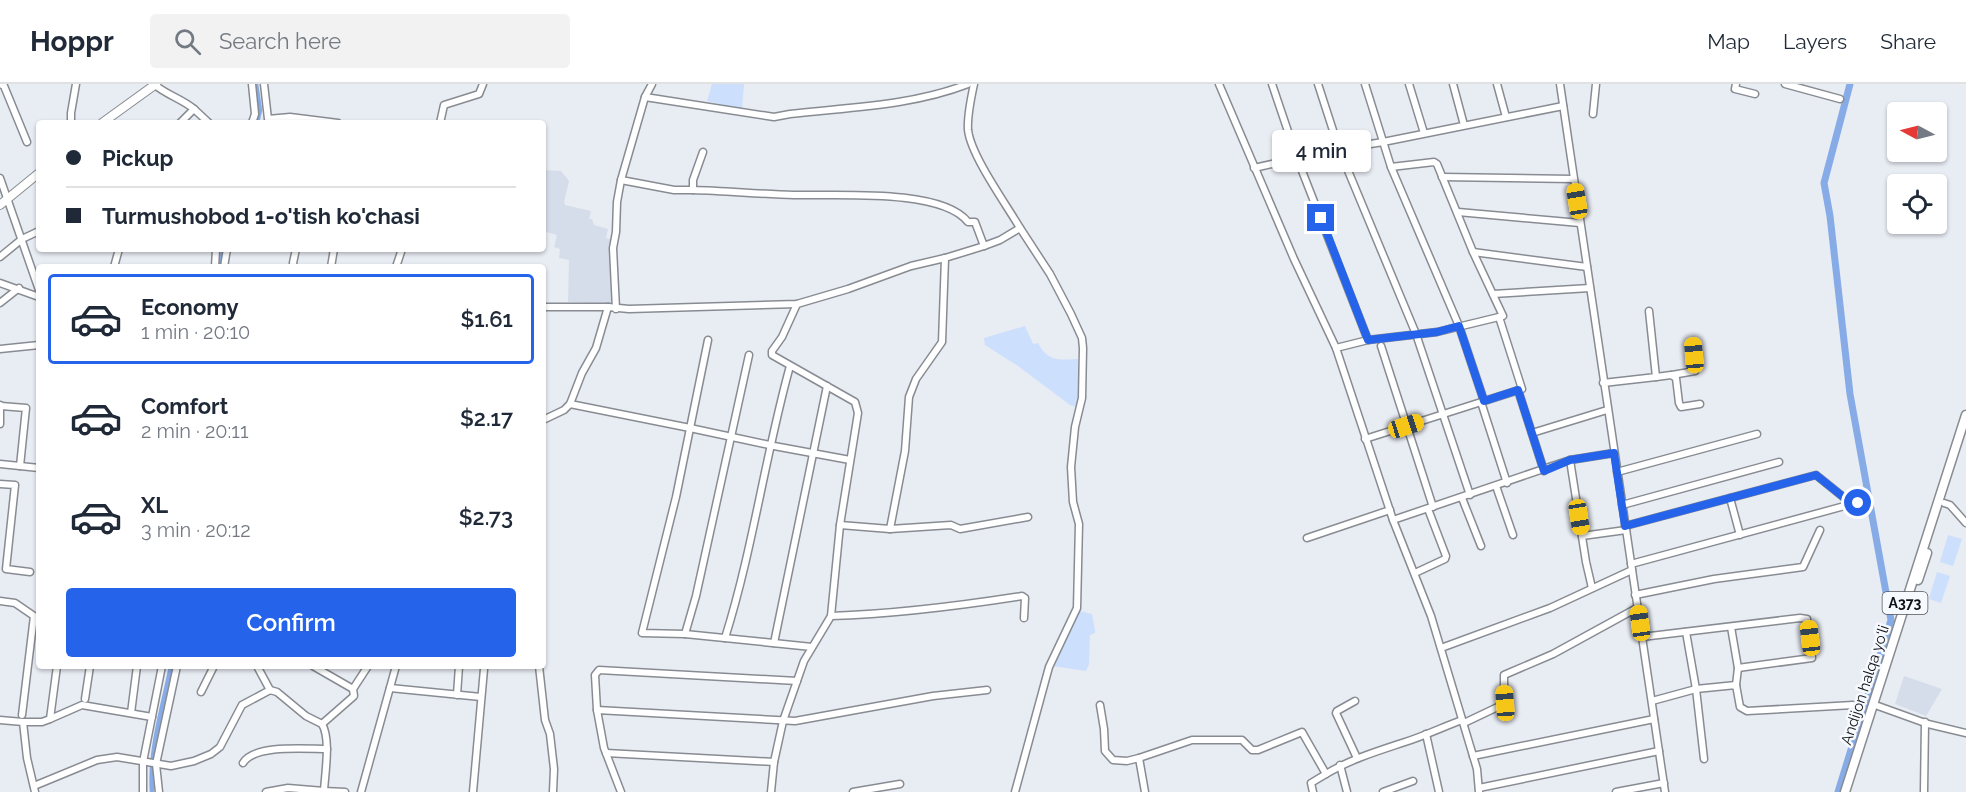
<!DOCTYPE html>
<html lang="en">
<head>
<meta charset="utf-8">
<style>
  :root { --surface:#fff; --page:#f2f2f3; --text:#1f2937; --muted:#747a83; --line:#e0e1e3; --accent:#2563eb }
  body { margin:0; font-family:Raleway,sans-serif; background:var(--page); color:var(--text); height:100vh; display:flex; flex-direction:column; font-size:22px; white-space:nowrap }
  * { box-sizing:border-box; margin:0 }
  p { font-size:20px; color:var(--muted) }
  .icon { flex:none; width:33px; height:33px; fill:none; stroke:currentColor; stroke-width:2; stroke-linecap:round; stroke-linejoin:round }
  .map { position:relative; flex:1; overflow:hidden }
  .sheet { position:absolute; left:36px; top:180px; width:510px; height:405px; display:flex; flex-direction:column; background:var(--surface); border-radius:6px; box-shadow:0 2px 4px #0004 }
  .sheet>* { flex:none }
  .top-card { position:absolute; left:36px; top:36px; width:510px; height:132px; border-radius:6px; box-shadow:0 2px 4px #0004; display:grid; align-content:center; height:132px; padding:0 30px; background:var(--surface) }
  .needle { width:39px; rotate:277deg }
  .buttons { position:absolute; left:1887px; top:18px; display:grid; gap:12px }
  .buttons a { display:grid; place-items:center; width:60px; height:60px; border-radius:6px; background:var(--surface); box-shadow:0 2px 4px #0004; font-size:30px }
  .end { position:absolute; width:27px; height:27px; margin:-14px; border:8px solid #2563eb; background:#fff; box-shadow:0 0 0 3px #fff }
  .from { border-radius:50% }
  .bubble { position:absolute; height:42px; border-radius:6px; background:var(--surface); box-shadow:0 2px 4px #0004; font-size:20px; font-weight:600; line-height:42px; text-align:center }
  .car { position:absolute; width:18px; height:36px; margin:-18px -9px; border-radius:8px; box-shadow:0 0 4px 2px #0007; background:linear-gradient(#f5c518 24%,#345 0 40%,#f5c518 0 76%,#345 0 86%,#f5c518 0) }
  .top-card b { display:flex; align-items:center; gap:21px; height:57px; font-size:22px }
  .top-card b+b { border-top:2px solid var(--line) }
  .top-card i { width:15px; height:15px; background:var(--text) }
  ul { padding:10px 0 0; list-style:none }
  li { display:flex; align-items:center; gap:18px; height:90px; margin:0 12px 9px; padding:0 18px; border:3px solid transparent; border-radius:6px }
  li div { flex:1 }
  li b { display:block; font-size:22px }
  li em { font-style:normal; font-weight:600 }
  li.selected { border-color:var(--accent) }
  li>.icon { width:54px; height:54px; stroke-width:1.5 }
  .cta { display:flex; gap:12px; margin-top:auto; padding:12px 30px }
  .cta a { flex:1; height:69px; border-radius:6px; background:var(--accent); color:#fff; font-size:24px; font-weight:600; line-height:69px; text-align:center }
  header { display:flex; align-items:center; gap:36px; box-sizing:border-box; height:84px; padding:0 30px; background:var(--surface); border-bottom:2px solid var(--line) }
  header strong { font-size:28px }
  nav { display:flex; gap:33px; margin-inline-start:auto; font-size:21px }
  .search { width:420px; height:54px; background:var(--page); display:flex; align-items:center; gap:15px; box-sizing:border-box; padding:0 21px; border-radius:6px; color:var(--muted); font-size:22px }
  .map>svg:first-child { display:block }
  .built { fill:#d6ddea }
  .green { fill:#ccdffd }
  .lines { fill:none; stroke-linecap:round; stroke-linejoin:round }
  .canal { stroke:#86abe7; stroke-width:4.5 }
  .river { stroke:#86abe7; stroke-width:7 }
  .minor-casing { stroke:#888c92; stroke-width:9 }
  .major-casing { stroke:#888c92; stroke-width:10 }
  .highway-casing { stroke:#888c92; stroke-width:11 }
  .minor { stroke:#fff; stroke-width:6 }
  .major { stroke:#fff; stroke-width:8 }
  .highway { stroke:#fff; stroke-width:8 }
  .route { stroke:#2563eb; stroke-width:8 }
  .labels { text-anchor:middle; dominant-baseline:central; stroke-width:5; stroke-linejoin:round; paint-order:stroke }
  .shield { fill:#f6faff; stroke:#54575a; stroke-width:1.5 }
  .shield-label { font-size:14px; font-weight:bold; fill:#0f1113 }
  .street-label { font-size:15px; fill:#0f1113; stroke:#f6faff }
</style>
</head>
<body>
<header>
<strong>Hoppr</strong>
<div class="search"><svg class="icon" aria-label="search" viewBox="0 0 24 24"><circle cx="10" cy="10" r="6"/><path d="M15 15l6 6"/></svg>Search here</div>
<nav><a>Map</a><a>Layers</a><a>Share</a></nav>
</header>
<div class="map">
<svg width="1966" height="708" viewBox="0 0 1966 708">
  <rect width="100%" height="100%" fill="#e8ecf3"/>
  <!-- built -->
  <g class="built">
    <path d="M543,86l18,1 8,10 -5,21 1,3 26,6 -2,8h3l2,6 14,4 -2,9 6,2v7l-2,1 2,56 -44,-2 1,-42 -10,-2 1,-9 -6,-2 3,-12 -14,-4z"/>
    <path d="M1904,592l38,13 -16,27 -31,-12z"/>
  </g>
  <!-- green -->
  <g class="green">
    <path d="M712,0h32l-2,25 -35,-8z"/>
    <path d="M1025,242l8,18 5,-1c10,19 21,17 40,16l2,37 -3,11 -7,-2 -52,-39 -33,-21 -1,-7z"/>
    <path d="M1948,451l14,4 -9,27 -13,-4z"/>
    <path d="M1937,488l13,4 -9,27 -12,-4z"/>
    <path d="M1080,527l12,3 3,16v3l-5,2 -1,29 -3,7 -34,-5 15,-34z"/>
  </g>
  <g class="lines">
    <!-- canal -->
    <g class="canal">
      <path d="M256,0l4,26 -3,13"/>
      <path d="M219,183l2,-18"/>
      <path d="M152,708c-3,-42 11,-85 19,-126"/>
    </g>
    <!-- river -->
    <path class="river" d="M1838,708l53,-172 -41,-226 -20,-178 -6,-33 26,-99"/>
    <defs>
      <g id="minor">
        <path d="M0,0l4,2 23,56"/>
        <path d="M252,0l3,30 -3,9"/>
        <path d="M264,0l4,35 22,-2 48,6"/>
        <path d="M1219,0l75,175 42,89 57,172 38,96 46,153 2,23"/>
        <path d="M1272,0l25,74 71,182"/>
        <path d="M1318,0l21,65 77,185 54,161"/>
        <path d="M1365,0l26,83 68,159 25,75"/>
        <path d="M1409,0l15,49"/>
        <path d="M1453,0l11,41"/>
        <path d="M1497,0l9,33"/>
        <path d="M1560,0l105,708"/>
        <path d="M1736,0l-1,5 20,5"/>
        <path d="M1785,0l55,15"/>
        <path d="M155,1c12,10 27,14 39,24"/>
        <path d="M645,13l129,20 16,-3c60,-7 121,-8 178,-30"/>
        <path d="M1593,30l3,-30"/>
        <path d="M71,39v-10l5,-29"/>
        <path d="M180,39l14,-14 15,14"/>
        <path d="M440,39l4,-18 35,-11 4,-10"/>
        <path d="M1254,84l85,-19 44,-7 180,-36"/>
        <path d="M1442,93l131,2"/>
        <path d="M0,94l39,112"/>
        <path d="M621,96l53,10h19v-10l10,-28"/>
        <path d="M693,106c33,1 67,4 101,5 40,1 148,-7 174,27h7l9,24"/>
        <path d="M1458,128l122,11"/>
        <path d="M1473,168l114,15"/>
        <path d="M0,173l22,-18 17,-8"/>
        <path d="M114,183l5,-18"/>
        <path d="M215,183l1,-18"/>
        <path d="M224,183l3,-18"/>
        <path d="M294,183l-1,-4 3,-14"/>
        <path d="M331,183l3,-18"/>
        <path d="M396,183l6,-18"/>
        <path d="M0,199l39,14"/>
        <path d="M1493,210l97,-6"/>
        <path d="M0,219l19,-15"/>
        <path d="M543,223h65"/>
        <path d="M616,225l-3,-61 3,-16 1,-30 4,-22 24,-83 7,-13"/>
        <path d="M708,256l-32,157 -34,136 43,1 127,13"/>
        <path d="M1381,262l52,161"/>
        <path d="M1336,264l32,-8 69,-8 66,-16 -30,-64 -36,-88 -3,-2 -43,5"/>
        <path d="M0,265l39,-4"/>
        <path d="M1672,291l23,-4 -2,-29"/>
        <path d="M1656,293l15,-2 5,3 3,25 2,4 19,-3"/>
        <path d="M1603,299l53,-6 -7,-66"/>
        <path d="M1518,306l26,81"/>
        <path d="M1481,318l26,81"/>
        <path d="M570,320l120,24 84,18 76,14"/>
        <path d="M0,321v19"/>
        <path d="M543,336l21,-10 6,-6 12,-31 14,-25 12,-41 21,2 168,-5 51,-15 63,-23 34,-8 39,-12 16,-6 20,-12c-14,-24 -49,-72 -52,-98 -1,-14 3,-32 6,-46"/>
        <path d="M1532,349l75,-23"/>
        <path d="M1365,355l157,-50 -23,-72"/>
        <path d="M1570,376l16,102 6,26"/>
        <path d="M0,380l20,2 6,-58 -25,-2"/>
        <path d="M20,382l19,2"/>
        <path d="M1617,388l140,-38"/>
        <path d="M0,400l15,1 -9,84 24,3"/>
        <path d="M1496,402l17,49"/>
        <path d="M1462,414l19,48"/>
        <path d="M1730,414l10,37"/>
        <path d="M1944,419l6,2 16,18"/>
        <path d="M1622,421l157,-43"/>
        <path d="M1393,436l177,-60 44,-7"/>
        <path d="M840,441l50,4 15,-78 4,-54 7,-18 26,-37 3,-84"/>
        <path d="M1625,442l191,-51 36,29 12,-2"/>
        <path d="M890,445l61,-4 9,4 68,-12"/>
        <path d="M1582,452l44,-6"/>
        <path d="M1307,454l83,-28"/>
        <path d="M1631,480l221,-60"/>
        <path d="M1415,489l30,-14 1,-3 -18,-47"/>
        <path d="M1635,511l79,-16 89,-12 17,-37"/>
        <path d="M0,517l15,2 19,13 -12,99"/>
        <path d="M831,532c64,-2 127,-10 191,-20l3,2 -1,20"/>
        <path d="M1731,543l7,41 -2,17"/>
        <path d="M1686,548l10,57 8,70"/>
        <path d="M685,550l11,-38 53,-241"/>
        <path d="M1642,553l158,-19 7,1 5,39 -74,10"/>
        <path d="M725,554c28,-89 40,-182 65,-272"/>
        <path d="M774,559l53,-257"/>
        <path d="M1441,564l109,-40 82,-38"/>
        <path d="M257,582l13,24"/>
        <path d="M313,582l40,23"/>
        <path d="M539,582l6,54 5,14 4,35 -1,23"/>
        <path d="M390,604l91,9"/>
        <path d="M201,608l13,-26"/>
        <path d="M457,611l2,-29"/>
        <path d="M85,615l5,-33"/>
        <path d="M1355,617l-18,10 -1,2 21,45"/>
        <path d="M1652,617l44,-12 40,-4 4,22 7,4 106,-6"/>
        <path d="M1100,621l4,24 1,22 8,9 14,1 12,-3 6,34"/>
        <path d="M1878,622l50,18 38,9"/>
        <path d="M597,626l-2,-35 4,-5 198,11"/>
        <path d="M131,629l6,-47"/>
        <path d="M50,635l32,-14 70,12"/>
        <path d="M0,636l23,2 4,36 8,34"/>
        <path d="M23,638h19l8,-3 7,-53"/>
        <path d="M1464,639l40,-19v-29l49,-21 84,-46"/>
        <path d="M322,640c9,15 3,49 2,67l21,1"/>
        <path d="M322,640l32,-28 -1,-7 15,-23"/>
        <path d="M1426,650l13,58"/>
        <path d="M606,669l168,9"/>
        <path d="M1473,672l181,-37"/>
        <path d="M1139,674l53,-18h50l10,10h6l44,-18 24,42c25,-15 52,-23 79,-32 19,-6 38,-15 57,-22"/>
        <path d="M243,679c11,-19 64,-14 84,-14"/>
        <path d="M1340,681l7,27"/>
        <path d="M34,702l63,-26 20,-3 54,9 23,-5 17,-7 9,-7 22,-42 28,-15 7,2 29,24 16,8"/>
        <path d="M1479,704l180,-37"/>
        <path d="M143,708v-30l19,-96"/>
        <path d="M159,708l-3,-28 21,-98"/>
        <path d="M266,708l22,-4 36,3"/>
        <path d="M361,708l35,-126"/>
        <path d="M473,708l11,-123"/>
        <path d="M621,708l-17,-44 -7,-38 198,11 138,-25 54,-6"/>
        <path d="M771,708l3,-30 9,-41 21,-60 27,-45 9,-91 18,-112 -3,-11 -83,-47v-4l10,-14 15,-33"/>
        <path d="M853,708l47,-8"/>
        <path d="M1015,708l34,-125 28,-59 2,-84 -6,-22 -2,-35 4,-40 7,-29 1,-50 -1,-10 -11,-24 -21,-40 -30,-46"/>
        <path d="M1313,708l-2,-9 15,-9"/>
        <path d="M1383,708l30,-11"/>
        <path d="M1616,708l48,-9"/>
        <path d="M1924,708l1,-70"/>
      </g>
      <g id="major">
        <path d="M102,39l54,-39"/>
        <path d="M0,121l39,-32"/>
      </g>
      <g id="highway">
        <path d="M1918,496l9,-27"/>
        <path d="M1845,708l121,-377"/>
      </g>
    </defs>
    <!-- minor casing -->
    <use href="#minor" class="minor-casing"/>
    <!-- major casing -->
    <use href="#major" class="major-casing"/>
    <!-- highway casing -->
    <use href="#highway" class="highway-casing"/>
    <!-- minor -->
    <use href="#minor" class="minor"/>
    <!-- major -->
    <use href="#major" class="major"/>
    <!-- highway -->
    <use href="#highway" class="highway"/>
  </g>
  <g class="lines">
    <!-- route -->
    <path class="route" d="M1321,134l47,122 69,-8 22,-6 25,75 34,-11 26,81 26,-11 44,-7 11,73 191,-51 36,29 6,-1"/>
  </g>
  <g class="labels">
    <!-- shield labels -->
    <rect class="shield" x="1882.5" y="508" width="45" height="22" rx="4.5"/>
    <g class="shield-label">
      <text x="1905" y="519">A373</text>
    </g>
    <!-- street labels -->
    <g class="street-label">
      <text transform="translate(1865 601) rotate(-72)">Andijon halqa yo‘li</text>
    </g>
  </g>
</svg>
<div class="buttons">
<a><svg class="needle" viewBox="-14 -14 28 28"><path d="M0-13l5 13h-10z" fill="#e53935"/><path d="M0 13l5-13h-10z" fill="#747a83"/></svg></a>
<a><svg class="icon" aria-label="locate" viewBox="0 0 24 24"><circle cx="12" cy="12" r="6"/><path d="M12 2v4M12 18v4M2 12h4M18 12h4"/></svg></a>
</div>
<i class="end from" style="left:1858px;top:419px"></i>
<i class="end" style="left:1321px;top:134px"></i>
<div class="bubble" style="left:1272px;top:46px;width:99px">4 min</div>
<i class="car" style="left:1577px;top:117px;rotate:351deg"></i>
<i class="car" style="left:1694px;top:271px;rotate:355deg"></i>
<i class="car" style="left:1406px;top:342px;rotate:72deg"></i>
<i class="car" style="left:1579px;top:433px;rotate:171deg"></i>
<i class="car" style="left:1640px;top:539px;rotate:352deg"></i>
<i class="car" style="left:1810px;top:554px;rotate:353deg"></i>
<i class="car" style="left:1505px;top:619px;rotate:356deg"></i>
<div class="top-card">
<b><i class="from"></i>Pickup</b>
<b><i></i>Turmushobod 1-o'tish ko'chasi</b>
</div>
<section class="sheet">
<ul>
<li class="selected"><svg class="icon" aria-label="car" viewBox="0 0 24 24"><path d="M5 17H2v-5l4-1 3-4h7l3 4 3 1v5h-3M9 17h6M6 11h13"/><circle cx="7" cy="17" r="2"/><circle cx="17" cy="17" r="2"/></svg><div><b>Economy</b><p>1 min · 20:10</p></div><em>$1.61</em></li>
<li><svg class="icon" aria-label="car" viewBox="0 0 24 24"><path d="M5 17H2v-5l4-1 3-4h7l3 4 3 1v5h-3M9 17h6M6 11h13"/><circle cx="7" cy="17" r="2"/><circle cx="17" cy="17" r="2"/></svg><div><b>Comfort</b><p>2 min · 20:11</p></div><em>$2.17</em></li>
<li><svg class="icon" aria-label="car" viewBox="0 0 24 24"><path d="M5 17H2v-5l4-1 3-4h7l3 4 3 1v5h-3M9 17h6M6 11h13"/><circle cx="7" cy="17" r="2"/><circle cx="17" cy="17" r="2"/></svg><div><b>XL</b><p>3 min · 20:12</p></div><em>$2.73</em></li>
</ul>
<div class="cta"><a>Confirm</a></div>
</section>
</div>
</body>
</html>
